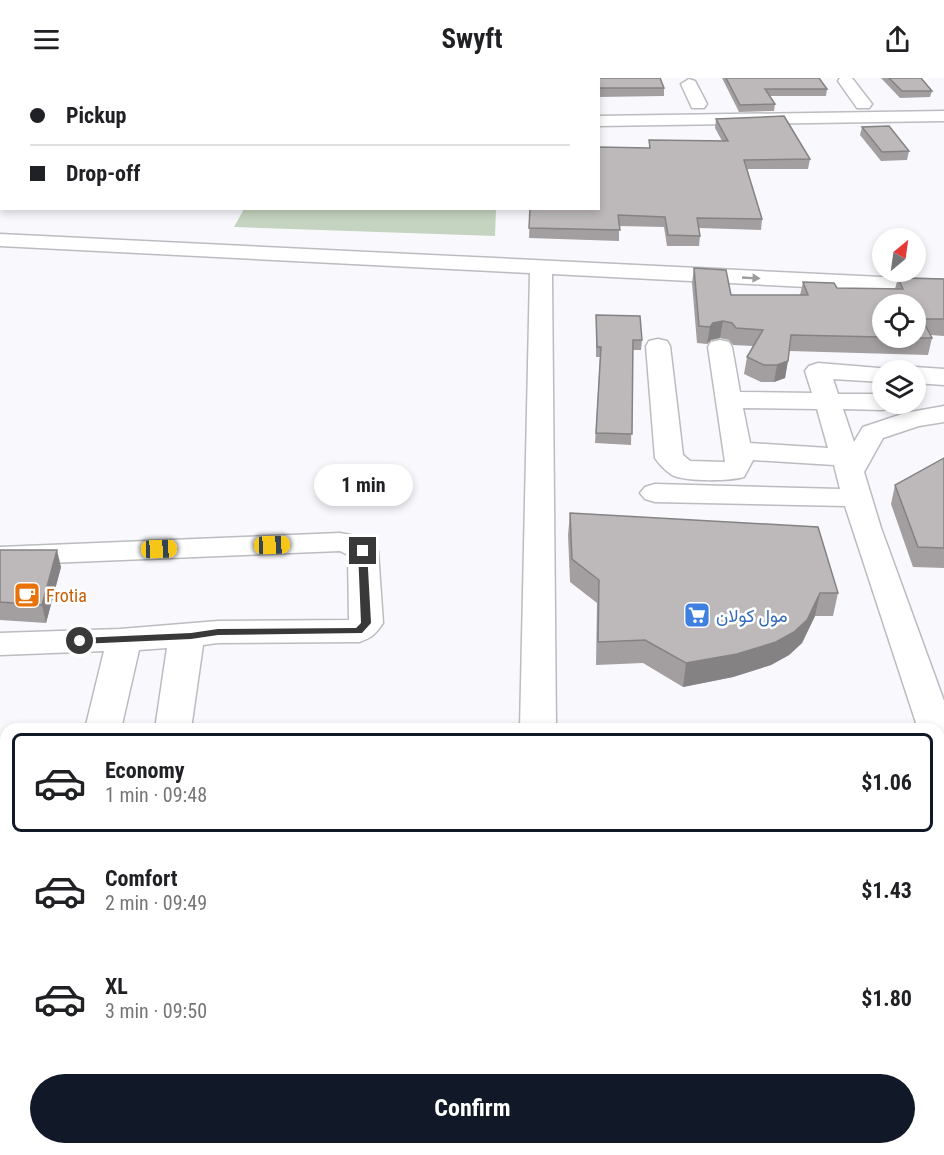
<!DOCTYPE html>
<html lang="en">
<head>
<meta charset="utf-8">
<style>
  :root { --surface:#fff; --page:#f2f2f2; --text:#202124; --muted:#757577; --line:#e0e0e0; --accent:#111827 }
  body { margin:0; font-family:"Roboto Condensed",Vazirmatn,sans-serif; background:var(--page); color:var(--text); height:100vh; display:flex; flex-direction:column; font-size:22px; white-space:nowrap }
  * { box-sizing:border-box; margin:0 }
  p { font-size:20px; color:var(--muted) }
  .icon { flex:none; width:33px; height:33px; fill:none; stroke:currentColor; stroke-width:2; stroke-linecap:round; stroke-linejoin:round }
  .map { position:relative; flex:1; overflow:hidden }
  .sheet { position:absolute; left:0px; top:645px; width:945px; height:432px; display:flex; flex-direction:column; background:var(--surface); border-radius:18px 18px 0 0; box-shadow:0 3px 9px #0003 }
  .sheet>* { flex:none }
  .hud { position:absolute; left:0px; top:0px; width:600px; height:132px; box-shadow:0 3px 9px #0003; display:grid; align-content:center; height:132px; padding:0 30px; background:var(--surface) }
  .needle { width:39px; rotate:29deg }
  .buttons { position:absolute; left:872px; top:150px; display:grid; gap:12px }
  .buttons a { display:grid; place-items:center; width:54px; height:54px; border-radius:50%; background:var(--surface); box-shadow:0 3px 9px #0003; font-size:30px }
  .end { position:absolute; width:27px; height:27px; margin:-14px; border:8px solid #39393a; background:#fff; box-shadow:0 0 0 3px #fff }
  .from { border-radius:50% }
  .bubble { position:absolute; height:42px; border-radius:21px; background:var(--surface); box-shadow:0 3px 9px #0003; font-size:20px; font-weight:700; line-height:42px; text-align:center }
  .car { position:absolute; width:18px; height:36px; margin:-18px -9px; border-radius:8px; box-shadow:0 0 4px 2px #0007; background:linear-gradient(#f5c518 24%,#345 0 40%,#f5c518 0 76%,#345 0 86%,#f5c518 0) }
  .hud b { display:flex; align-items:center; gap:21px; height:57px; font-size:22px }
  .hud b+b { border-top:2px solid var(--line) }
  .hud i { width:15px; height:15px; background:var(--text) }
  ul { padding:10px 0 0; list-style:none }
  li { display:flex; align-items:center; gap:18px; height:99px; margin:0 12px 9px; padding:0 18px; border:3px solid transparent; border-radius:9px }
  li div { flex:1 }
  li b { display:block; font-size:22px }
  li em { font-style:normal; font-weight:700 }
  li.selected { border-color:var(--accent) }
  li>.icon { width:54px; height:54px; stroke-width:1.5 }
  .button { display:flex; gap:12px; margin-top:auto; padding:12px 30px }
  .button a { flex:1; height:69px; border-radius:36px; background:var(--accent); color:#fff; font-size:24px; font-weight:700; line-height:69px; text-align:center }
  header { display:flex; justify-content:space-between; align-items:center; height:78px; padding:0 30px; background:var(--surface); font-size:27px; font-weight:700 }
  .map>svg:first-child { display:block }
  .green { fill:#c5d4c0 }
  .lines { fill:none; stroke-linecap:round; stroke-linejoin:round }
  .minor-casing { stroke:#bbbcc0; stroke-width:3 }
  .major-casing { stroke:#bbbcc0; stroke-width:3 }
  .minor { fill:#fff; fill-rule:evenodd }
  .major { fill:#fff; fill-rule:evenodd }
  .wall { fill:#a39fa1; fill-rule:evenodd }
  .shaded-wall { fill:#848283 }
  .building { fill:#bdb9bb; stroke:#848283; stroke-width:1.5 }
  .oneway { fill:#9c9c9c }
  .route { fill:#39393a }
  .labels { text-anchor:middle; dominant-baseline:central; stroke-width:5; stroke-linejoin:round; paint-order:stroke }
  .food-label { font-size:18px; fill:#c56008; stroke:#fff; text-anchor:start }
  .shop-label { font-size:18px; fill:#366cbe; stroke:#fff; text-anchor:start }
</style>
</head>
<body>
<header><svg class="icon" aria-label="menu" viewBox="0 0 24 24"><path d="M4 6h16M4 12h16M4 18h16"/></svg>Swyft<svg class="icon" aria-label="share" viewBox="0 0 24 24"><path d="M12 15V3M7 8l5-5 5 5M5 13v7h14v-7"/></svg></header>
<div class="map">
<svg width="944" height="1077" viewBox="0 0 944 1077">
  <rect width="100%" height="100%" fill="#f9f9fd"/>
  <!-- green -->
  <path class="green" d="M244,131h252l-1,27 -261,-9z"/>
  <g class="lines">
    <defs>
      <g id="minor">
        <path d="M38,0h16l-17,2z"/>
        <rect x="547" y="0" width="16" height="2"/>
        <path d="M840,0h12l20,26 -3,4h-12l-19,-27z"/>
        <path d="M689,1l6,2 12,23 -3,4h-12l-11,-24z"/>
        <path d="M944,33v10l-346,5v-10z"/>
        <rect x="0" y="35" width="2" height="10"/>
        <path d="M0,61h2l-2,13z"/>
        <path d="M2,102v15h-2v-14z"/>
        <path d="M0,156l944,46v14l-392,-20 4,455h-36l10,-456 -530,-27z"/>
        <path d="M658,261l9,2 3,5 13,109 7,6 35,1 -17,-115 3,-5 9,-2 9,2 3,5 8,45 72,1 -7,-22 4,-5 9,-3 73,6 1,1h-10v12l-49,-3 5,15h44v10h12l-3,4 -9,2 -39,-1 11,33 9,-15 42,-14 39,-7v16l-25,4 -36,12 -19,34 17,56 63,173v38l-5,2v-12h-21l-73,-223 -190,-4 -10,-3 -5,-6 5,-6 10,-3 185,5 -6,-24 -81,-5 -9,17c-14,4 -59,5 -72,-2 -6,-4 -13,-11 -17,-17l-9,-112 3,-5zM743,330l74,1 11,39 -78,-5z"/>
        <path d="M915,289l29,2v16l-29,-2v-13h-10z"/>
        <path d="M340,455c15,3 29,5 38,18l5,72c-7,11 -12,15 -24,19l-141,1 -15,2 -12,84h-36l12,-81 -28,2 -18,79h-36l19,-78 -104,4v-22l120,-4 98,-8 131,-1 -1,-65 -8,-4 -340,14v-18z"/>
        <rect x="0" y="693" width="6" height="28"/>
        <path d="M939,826l5,1v35l-5,-1z"/>
      </g>
      <g id="major">
        <path d="M6,731v30l-6,1v-30z"/>
        <rect x="939" y="745" width="5" height="30"/>
        <rect x="0" y="779" width="6" height="32"/>
        <rect x="939" y="796" width="5" height="32"/>
      </g>
    </defs>
    <!-- minor casing -->
    <use href="#minor" class="minor-casing"/>
    <!-- major casing -->
    <use href="#major" class="major-casing"/>
    <!-- minor -->
    <use href="#minor" class="minor"/>
    <!-- major -->
    <use href="#major" class="major"/>
  </g>
  <!-- wall -->
  <g class="wall">
    <path d="M0,0l2,2v31h-2z"/>
    <path d="M568,0h92l4,10v8l-66,1v-17h-29z"/>
    <path d="M722,0h97l8,11 -1,7h-57l6,8 -1,7 -35,1z"/>
    <path d="M881,0h40l11,13 -2,6 -30,1z"/>
    <path d="M716,41l94,40 -2,10h-61l15,50 -1,11 -62,-2 1,8 -1,10h-32l-3,-19 -45,-1v15l-90,-3 1,-30 119,-60v-8l73,1 -7,-13z"/>
    <path d="M862,49l47,24 -2,9 -26,1 -21,-26z"/>
    <path d="M694,190l37,27h69l3,-13 34,6 58,1 3,-11 46,1v57l-14,-1 2,3 -4,17 -139,-4 -4,27 -11,4h-13l-17,-8 3,-17 6,-11 -20,-1 -4,-5 -9,-2 -9,2 -4,4 -10,-1 -5,-60zM882,226l33,34h-33z"/>
    <path d="M596,237l46,25 -1,10h-8l-2,95 -36,-2 5,-86h-4z"/>
    <path d="M944,380v111v-1l-31,-1 -22,-63 4,-19z"/>
    <path d="M570,435l268,80 -5,23h-18l-13,27 -13,12 -18,10 -38,12 -50,10 -40,-24 -47,2 1,-62 -27,-21 -2,-47z"/>
    <path d="M0,472l61,17 -15,56 -46,-3z"/>
    <path d="M839,1071h100l5,6h-101z"/>
  </g>
  <!-- shaded-wall -->
  <g class="shaded-wall">
    <path d="M22,0h8l-1,2h-8z"/>
    <path d="M723,243l-3,17 -9,2 -4,4 3,-17 3,-4z"/>
    <path d="M788,283l-3,17 -11,4 3,-17z"/>
    <path d="M57,472l4,17 -15,56 -4,-18z"/>
    <path d="M820,515l-5,23 -13,27 -13,12 -18,10 -38,12 -50,10 3,-24z"/>
    <path d="M718,1071h88l-22,6h-88z"/>
  </g>
  <!-- building -->
  <g class="building">
    <path d="M0,0h22l-1,2h-19v22h-2z"/>
    <path d="M100,0h91l-1,2h-91z"/>
    <path d="M258,0h91v2h-92z"/>
    <path d="M413,0h90v2h-91z"/>
    <path d="M570,0h90l4,10h-66v-8h-28z"/>
    <path d="M726,0h93l8,11h-62l10,15 -35,1z"/>
    <path d="M889,0h32l11,13h-30z"/>
    <path d="M784,38l26,43 -66,1 18,59 -65,-1 3,18 -32,-1 -3,-18 -47,-2 2,15 -91,-2 1,-20h68v-61l52,1 -1,-8 79,1 -12,-22z"/>
    <path d="M889,48l20,25 -27,1 -20,-25z"/>
    <path d="M694,190l32,2 5,25h77l-5,-13 31,1 3,5 66,1 -5,-11 46,1v40h-22l10,19h-31h14v-34h-33v33l-91,-2 -3,26 -11,4h-13l-17,-8 16,-27 -27,-2 -4,-5 -9,-2 -10,2 -3,4 -11,-1z"/>
    <path d="M596,237l44,1 2,24h-9l-1,94 -36,-1 5,-86h-4z"/>
    <path d="M944,380v90l-26,-1 -23,-62z"/>
    <path d="M570,435l248,14 20,66h-18l-13,27 -13,12 -18,10 -39,12 -51,9 -41,-23 -47,2 1,-62 -27,-21z"/>
    <path d="M0,472h57l-15,55 -42,-3z"/>
    <path d="M0,850h6v221h712l-22,6h-696z"/>
    <path d="M939,856h3l2,2v219h-75l-4,-6h74z"/>
  </g>
  <!-- one-way arrows -->
  <defs><path id="oneway-solid" d="M-6-.8H1V-3.2L6.5 0L1 3.2V.8H-6Z" transform="scale(1.5)"/></defs>
  <use class="oneway" href="#oneway-solid" transform="translate(751 200) rotate(3)"/>
  <!-- route -->
  <path class="route" d="M363,470l4,3 4,72 -9,10 -144,2 -27,4 -111,5 -5,-3 5,-3 111,-5 27,-4 138,-1 5,-5 -3,-72z"/>
  <!-- icons -->
  <defs>
    <symbol id="cafe-square" viewBox="-11 -11 22 22"><rect x="-9" y="-9" width="18" height="18" rx="4" fill="#e8710a" stroke="#fff"/><path d="M-5.5-4.5H6V0H3Q3 3.5 0 3.5H-2.5Q-5.5 3.5-5.5 0ZM3-3.2v2h1.7v-2ZM-6 4.5H4V6H-6Z" fill="#fff"/></symbol>
    <symbol id="supermarket-square" viewBox="-11 -11 22 22"><rect x="-9" y="-9" width="18" height="18" rx="4" fill="#3f7fe0" stroke="#fff"/><path d="M-6-5.5h2.5l.6 2H6L4.5 2H-2.5L-4.4-4H-6ZM-1.5 3.2a1.3 1.3 0 1 0 .1 0ZM3 3.2a1.3 1.3 0 1 0 .1 0Z" fill="#fff"/></symbol>
  </defs>
  <g fill-rule="evenodd">
    <use href="#cafe-square" x="12" y="502" width="30" height="30"/>
    <use href="#supermarket-square" x="682" y="522" width="30" height="30"/>
  </g>
  <g class="labels">
    <!-- food labels -->
    <g class="food-label">
      <text x="46" y="517">Frotia</text>
    </g>
    <!-- shop labels -->
    <g class="shop-label">
      <text x="716" y="537">مول كولان</text>
    </g>
  </g>
</svg>
<div class="buttons">
<a><svg class="needle" viewBox="-14 -14 28 28"><path d="M0-13l5 13h-10z" fill="#e53935"/><path d="M0 13l5-13h-10z" fill="#757577"/></svg></a>
<a><svg class="icon" aria-label="locate" viewBox="0 0 24 24"><circle cx="12" cy="12" r="6"/><path d="M12 2v4M12 18v4M2 12h4M18 12h4"/></svg></a>
<a><svg class="icon" aria-label="layers" viewBox="0 0 24 24"><path d="M12 4l9 5-9 5-9-5zM3 14l9 5 9-5"/></svg></a>
</div>
<i class="end from" style="left:80px;top:563px"></i>
<i class="end" style="left:363px;top:473px"></i>
<div class="bubble" style="left:314px;top:386px;width:99px">1 min</div>
<i class="car" style="left:272px;top:467px;rotate:88deg"></i>
<i class="car" style="left:159px;top:471px;rotate:88deg"></i>
<div class="hud">
<b><i class="from"></i>Pickup</b>
<b><i></i>Drop-off</b>
</div>
<section class="sheet">
<ul>
<li class="selected"><svg class="icon" aria-label="car" viewBox="0 0 24 24"><path d="M5 17H2v-5l4-1 3-4h7l3 4 3 1v5h-3M9 17h6M6 11h13"/><circle cx="7" cy="17" r="2"/><circle cx="17" cy="17" r="2"/></svg><div><b>Economy</b><p>1 min · 09:48</p></div><em>$1.06</em></li>
<li><svg class="icon" aria-label="car" viewBox="0 0 24 24"><path d="M5 17H2v-5l4-1 3-4h7l3 4 3 1v5h-3M9 17h6M6 11h13"/><circle cx="7" cy="17" r="2"/><circle cx="17" cy="17" r="2"/></svg><div><b>Comfort</b><p>2 min · 09:49</p></div><em>$1.43</em></li>
<li><svg class="icon" aria-label="car" viewBox="0 0 24 24"><path d="M5 17H2v-5l4-1 3-4h7l3 4 3 1v5h-3M9 17h6M6 11h13"/><circle cx="7" cy="17" r="2"/><circle cx="17" cy="17" r="2"/></svg><div><b>XL</b><p>3 min · 09:50</p></div><em>$1.80</em></li>
</ul>
<div class="button"><a>Confirm</a></div>
</section>
</div>
</body>
</html>
